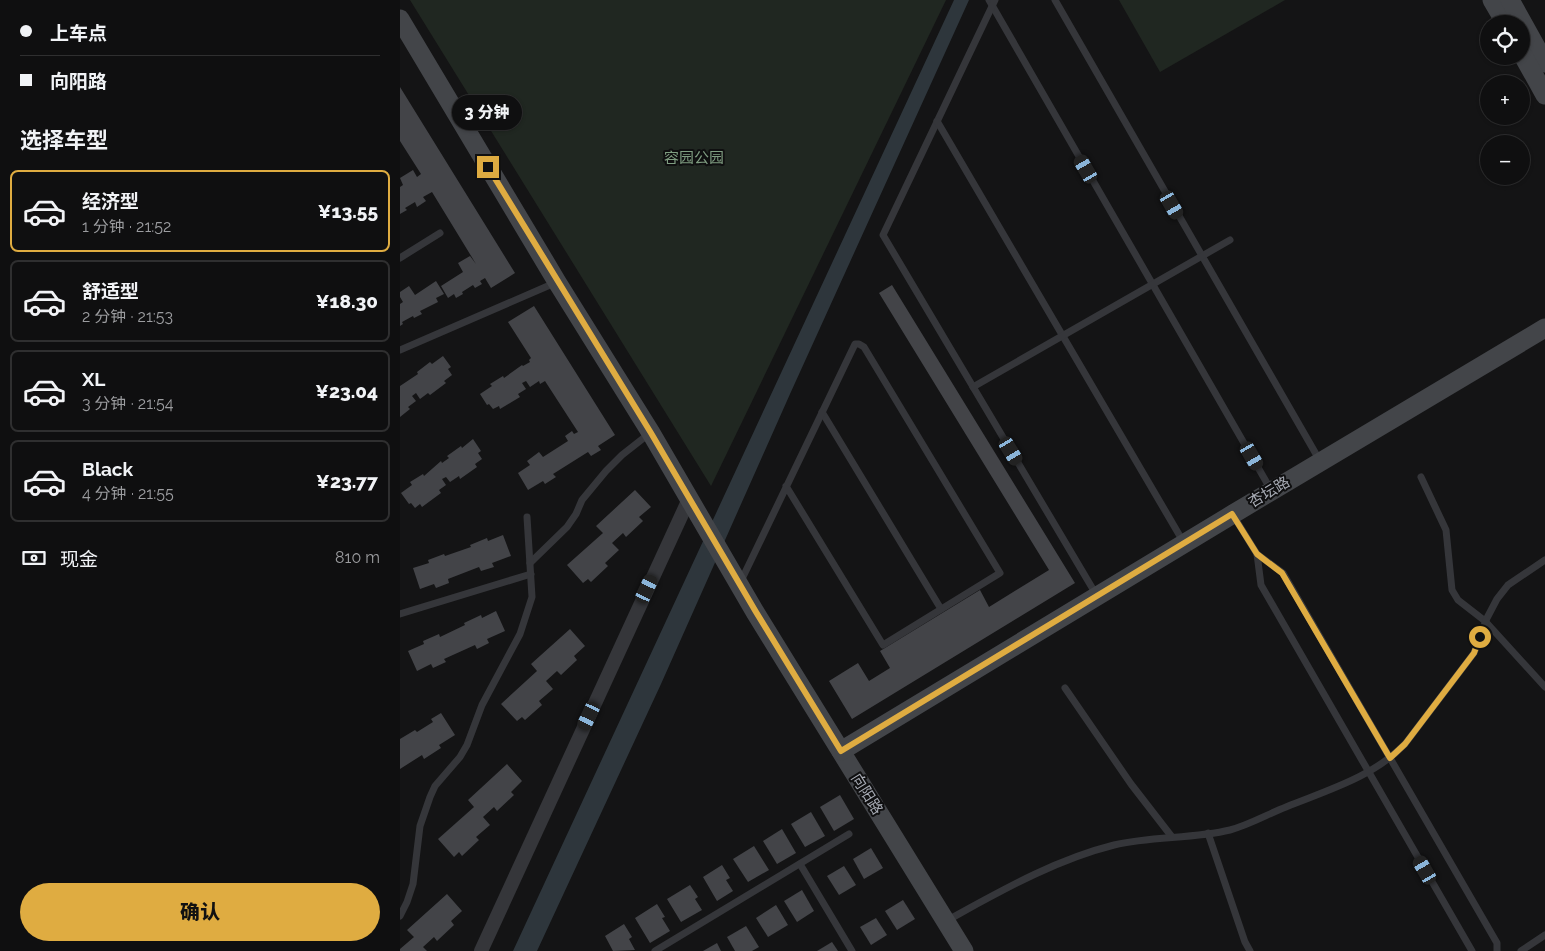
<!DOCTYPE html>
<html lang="zh">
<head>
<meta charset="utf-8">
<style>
  :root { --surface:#0f0f10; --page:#181819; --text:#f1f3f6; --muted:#9b9c9f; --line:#2f2f30; --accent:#dfac41 }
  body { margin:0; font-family:Raleway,"Noto Sans SC",sans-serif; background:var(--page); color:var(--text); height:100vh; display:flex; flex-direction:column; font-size:19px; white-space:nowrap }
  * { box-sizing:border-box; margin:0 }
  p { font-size:16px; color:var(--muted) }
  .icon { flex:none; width:28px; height:28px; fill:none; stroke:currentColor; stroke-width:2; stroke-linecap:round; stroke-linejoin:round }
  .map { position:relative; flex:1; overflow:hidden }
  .side { display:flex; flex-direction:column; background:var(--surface); width:400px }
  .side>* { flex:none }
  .top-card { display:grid; align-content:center; height:110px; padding:0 20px; background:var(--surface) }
  .buttons { position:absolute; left:1080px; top:15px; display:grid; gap:10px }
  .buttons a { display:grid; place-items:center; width:50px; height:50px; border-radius:50%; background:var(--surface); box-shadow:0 1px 4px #0004,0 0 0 1px var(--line); font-size:25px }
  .end { position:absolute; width:22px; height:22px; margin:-11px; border:6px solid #dfac41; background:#111; box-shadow:0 0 0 2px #111 }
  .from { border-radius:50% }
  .bubble { position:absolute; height:35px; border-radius:18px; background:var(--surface); box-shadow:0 1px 4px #0004,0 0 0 1px var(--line); font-size:16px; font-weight:800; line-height:35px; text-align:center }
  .car { position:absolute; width:15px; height:30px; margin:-15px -8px; border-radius:6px; box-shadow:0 0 4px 1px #0007; background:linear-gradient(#222 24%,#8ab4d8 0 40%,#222 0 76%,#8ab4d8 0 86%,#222 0) }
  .top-card b { display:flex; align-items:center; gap:18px; height:48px; font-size:19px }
  .top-card b+b { border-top:1px solid var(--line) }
  .top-card i { width:12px; height:12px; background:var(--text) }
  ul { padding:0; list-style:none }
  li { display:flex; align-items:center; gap:15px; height:82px; margin:0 10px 8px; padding:0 10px; border:2px solid var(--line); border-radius:8px }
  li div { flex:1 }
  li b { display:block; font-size:19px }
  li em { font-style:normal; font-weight:800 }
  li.active { border-color:var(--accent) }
  li>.icon { width:45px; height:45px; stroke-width:1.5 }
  h2 { padding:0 20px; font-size:22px; line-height:60px }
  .pay { display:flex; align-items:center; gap:12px; height:55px; padding:0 20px; font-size:19px }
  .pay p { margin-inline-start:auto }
  .action { display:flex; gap:10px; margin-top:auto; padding:10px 20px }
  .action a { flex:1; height:58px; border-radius:30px; background:var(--accent); color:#111; font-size:20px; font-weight:800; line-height:58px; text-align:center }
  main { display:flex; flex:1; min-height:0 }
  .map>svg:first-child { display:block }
  .green { fill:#202721 }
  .water { fill:#2e363c }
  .building { fill:#434448 }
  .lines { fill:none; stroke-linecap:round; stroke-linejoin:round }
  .lane { stroke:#35363a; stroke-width:7 }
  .street { stroke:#35363a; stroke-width:14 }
  .secondary { stroke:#434549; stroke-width:19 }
  .route { stroke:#dfac41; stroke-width:6 }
  .labels { text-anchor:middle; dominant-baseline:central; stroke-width:4; stroke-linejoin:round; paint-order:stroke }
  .park-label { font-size:15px; fill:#7f9d81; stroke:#0f0f10 }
  .street-label { font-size:15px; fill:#a7abb4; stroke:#0f0f10 }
</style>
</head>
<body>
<main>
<section class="side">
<div class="top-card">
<b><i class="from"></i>上车点</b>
<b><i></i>向阳路</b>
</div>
<h2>选择车型</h2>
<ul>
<li class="active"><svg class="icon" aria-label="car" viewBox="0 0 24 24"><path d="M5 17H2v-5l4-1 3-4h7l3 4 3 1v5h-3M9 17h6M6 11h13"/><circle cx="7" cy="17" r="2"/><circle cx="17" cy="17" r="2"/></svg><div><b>经济型</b><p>1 分钟 · 21:52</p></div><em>¥13.55</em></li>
<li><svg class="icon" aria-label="car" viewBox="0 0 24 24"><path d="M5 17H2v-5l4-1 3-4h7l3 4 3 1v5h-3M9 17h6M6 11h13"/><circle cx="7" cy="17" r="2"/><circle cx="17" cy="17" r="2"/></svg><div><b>舒适型</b><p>2 分钟 · 21:53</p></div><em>¥18.30</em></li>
<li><svg class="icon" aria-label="car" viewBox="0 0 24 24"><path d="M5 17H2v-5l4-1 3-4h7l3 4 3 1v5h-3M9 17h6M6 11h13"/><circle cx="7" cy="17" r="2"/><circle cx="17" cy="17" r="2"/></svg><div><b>XL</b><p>3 分钟 · 21:54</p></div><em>¥23.04</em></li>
<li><svg class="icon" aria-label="car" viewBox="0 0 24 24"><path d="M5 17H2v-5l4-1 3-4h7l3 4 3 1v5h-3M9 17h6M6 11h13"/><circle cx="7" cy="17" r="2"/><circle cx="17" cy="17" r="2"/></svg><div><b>Black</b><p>4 分钟 · 21:55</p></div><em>¥23.77</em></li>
</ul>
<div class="pay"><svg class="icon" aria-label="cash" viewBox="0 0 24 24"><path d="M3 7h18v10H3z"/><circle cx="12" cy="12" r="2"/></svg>现金<p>810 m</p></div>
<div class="action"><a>确认</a></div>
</section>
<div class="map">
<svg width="1145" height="951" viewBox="0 0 1145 951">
  <rect width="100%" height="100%" fill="#141415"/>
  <!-- green -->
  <g class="green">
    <path d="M10,0h536l-235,486z"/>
    <path d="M719,0h166l-125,72z"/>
  </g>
  <!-- water -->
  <path class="water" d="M554,0h15l-179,394 -129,290 -124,267h-24z"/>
  <!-- building -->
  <g class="building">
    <path d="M0,87l115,186 -24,15 -6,-10 -5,3 2,3 -7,4 -2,-3 -11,7 1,2 -7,4 -2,-4 -6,4 -7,-12 22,-14 -5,-9 12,-7 6,8 -44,-72 -9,5 3,4 -9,6 -2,-5 -10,6 2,2 -7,4v-27l3,-2 -3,-7 13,-8 4,7 4,-3 -21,-33z"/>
    <path d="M36,281l8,13 -8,4 2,4 -18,9 2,3 -8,4 -1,-2 -11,6 1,2 -3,2v-22l3,-2 -3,-5v-5l9,-6 6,9z"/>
    <path d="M492,285l183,298 -223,136 -23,-38 29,-18 11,18 21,-13 -10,-17 100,-61 9,17 60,-37 -170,-277z"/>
    <path d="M134,306l81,129 -17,11 3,4 -10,6 -3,-4 -35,22 3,3 -11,7 -2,-3 -15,9 -10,-17 12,-8 -3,-4 12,-9 4,5 25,-16 -3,-5 7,-5 2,3 4,-2 -33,-51 -5,3 -1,-3 -9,6 -4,-6 -4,2 4,6 -8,5 2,3 -20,12 -1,-3 -6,3 -4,-5 -2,1 -7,-11 12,-8 -2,-2 13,-8 1,2 18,-13 1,1 7,-4 -1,-2 2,-2 -23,-36z"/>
    <path d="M43,356l8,11 -3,2 4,6 -8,6 2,2 -16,12 -2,-2 -8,6 -4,-6 -4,3 4,5 -8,6 2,2 -10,8v-31l18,-12 -1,-2 13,-10 2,2z"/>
    <path d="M73,439l8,12 -3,2 4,6 -7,5 2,3 -17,12 -1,-3 -9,6 -4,-5 -4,2 4,6 -7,5 2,3 -19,14 -2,-3 -5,4 -4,-5 -2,1 -8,-11 11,-8 -2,-3 13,-8 1,2 17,-15 1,2 7,-5 -2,-2 14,-10 1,2z"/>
    <path d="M235,490l16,17 -12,10 4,4 -17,16 -3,-4 -11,10 7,7 -14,13 3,3 -17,16 -3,-3 -5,4 -16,-18 36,-32 -7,-7z"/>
    <path d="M103,535l8,21 -19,7 2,4 -13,4 -2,-4 -31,12 1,4 -13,5 -2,-4 -14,5 -7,-21 16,-5 -1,-3 16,-6 1,2 26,-9 -1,-2 17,-7 1,3z"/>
    <path d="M96,611l9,20 -18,8 2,4 -12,6 -2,-4 -31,14 2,3 -13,6 -2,-4 -14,7 -9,-20 16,-7 -1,-3 16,-7 1,3 25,-12 -1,-2 17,-8 1,3z"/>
    <path d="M170,629l15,17 -11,10 3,4 -16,15 -4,-4 -11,10 7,8 -14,12 3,4 -17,15 -3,-3 -5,4 -16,-17 36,-33 -6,-7z"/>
    <path d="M41,713l14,22 -16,10 2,3 -17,11 -2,-4 -22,14v-30l15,-9 2,2 16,-10 -2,-3z"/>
    <path d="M107,764l15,17 -11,11 3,3 -17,16 -3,-4 -11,10 7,8 -14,12 3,3 -17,16 -3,-4 -5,5 -16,-18 36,-32 -6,-7z"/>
    <path d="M440,795l14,24 -20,12 -14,-24z"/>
    <path d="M411,812l14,24 -20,11 -14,-23z"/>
    <path d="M382,829l14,24 -19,11 -14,-23z"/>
    <path d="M354,846l15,24 -21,12 -15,-23z"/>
    <path d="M471,848l12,20 -19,11 -11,-20z"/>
    <path d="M322,865l8,13 -4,2 7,11 -16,10 -14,-24z"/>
    <path d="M444,866l12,19 -17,10 -12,-19z"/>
    <path d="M290,885l8,12 -3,2 7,11 -21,12 -14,-23z"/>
    <path d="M402,890l12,21 -17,11 -13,-21z"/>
    <path d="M47,894l15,17 -11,10 3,4 -17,16 -3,-4 -11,10 4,4h-27v-2l14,-12 -7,-7z"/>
    <path d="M503,900l12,19 -18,11 -12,-19z"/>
    <path d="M257,904l8,13 -3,1 8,13 -20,12 -15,-25z"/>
    <path d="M376,905l12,20 -20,12 -12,-19z"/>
    <path d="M476,918l11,17 -16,10 -11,-18z"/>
    <path d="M224,924l8,13 -3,2 6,11 -22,1 -8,-15z"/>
    <path d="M346,926l13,21 -7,4h-17l-8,-14z"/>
    <path d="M432,942l6,9h-21z"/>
    <path d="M317,943l4,8h-18z"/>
  </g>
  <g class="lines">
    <!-- lane -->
    <g class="lane">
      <path d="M589,0l282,490"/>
      <path d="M595,0l-112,235 214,361"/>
      <path d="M655,0l265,461"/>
      <path d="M537,121l247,422"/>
      <path d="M0,258l40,-25"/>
      <path d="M0,350l157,-68"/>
      <path d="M573,387l257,-147"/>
      <path d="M422,412l119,197"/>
      <path d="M1021,477l25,53 6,60 6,10 27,21 60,66"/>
      <path d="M833,515l24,39 4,31 211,366"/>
      <path d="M857,554l26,19 214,370v8"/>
      <path d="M130,563l37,-36 9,-13 6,-14 24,-29 16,-16 28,-22"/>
      <path d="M341,581l114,-237h4l5,3 136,226 -117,72 -97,-159"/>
      <path d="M0,614l131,-40"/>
      <path d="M665,688l66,96 41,53"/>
      <path d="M808,833l37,109 5,9"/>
      <path d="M400,864l52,87"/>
      <path d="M0,916l7,-14 6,-18 7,-58 10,-29 5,-11 25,-29 7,-12 15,-40 38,-71 12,-37 -5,-80"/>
      <path d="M546,921c53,-29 108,-61 168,-76 38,-9 79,-6 116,-15 19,-5 38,-16 56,-23 42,-17 87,-30 119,-63l69,-91 13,-35 10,-19 11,-14 37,-25"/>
      <path d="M255,951l194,-117"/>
      <path d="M1121,951l24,-16"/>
    </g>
    <!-- street -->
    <path class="street" d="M81,951l208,-452"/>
    <!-- secondary -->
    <g class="secondary">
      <path d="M1092,0l14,24"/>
      <path d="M1110,0l35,63"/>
      <path d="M0,19l157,263 94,151 104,179 209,339"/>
      <path d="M1121,52l24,43"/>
      <path d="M441,751l392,-237 312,-186"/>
    </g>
  </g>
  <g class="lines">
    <!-- route -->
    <path class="route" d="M88,167l163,266 105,179 85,139 391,-237 25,40 25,19 108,185 15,-14 69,-91 6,-16"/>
  </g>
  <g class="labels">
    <!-- park labels -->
    <g class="park-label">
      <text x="294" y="158">容园公园</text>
    </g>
    <!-- street labels -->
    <g class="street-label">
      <text transform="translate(869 492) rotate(-31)">杏坛路</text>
      <text transform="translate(467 794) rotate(58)">向阳路</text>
    </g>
  </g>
</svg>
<div class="buttons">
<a><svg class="icon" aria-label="locate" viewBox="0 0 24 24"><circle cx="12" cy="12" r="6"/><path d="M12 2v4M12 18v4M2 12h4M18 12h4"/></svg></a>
<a>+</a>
<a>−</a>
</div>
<i class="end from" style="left:1080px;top:637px"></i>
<i class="end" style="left:88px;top:167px"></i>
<div class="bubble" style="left:52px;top:95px;width:70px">3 分钟</div>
<i class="car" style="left:686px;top:169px;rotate:330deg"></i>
<i class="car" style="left:772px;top:205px;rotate:150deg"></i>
<i class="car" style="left:611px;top:451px;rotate:149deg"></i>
<i class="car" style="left:852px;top:456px;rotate:150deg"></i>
<i class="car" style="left:247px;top:589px;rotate:25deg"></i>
<i class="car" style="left:189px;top:716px;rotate:205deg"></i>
<i class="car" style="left:1025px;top:870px;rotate:330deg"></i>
</div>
</main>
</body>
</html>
